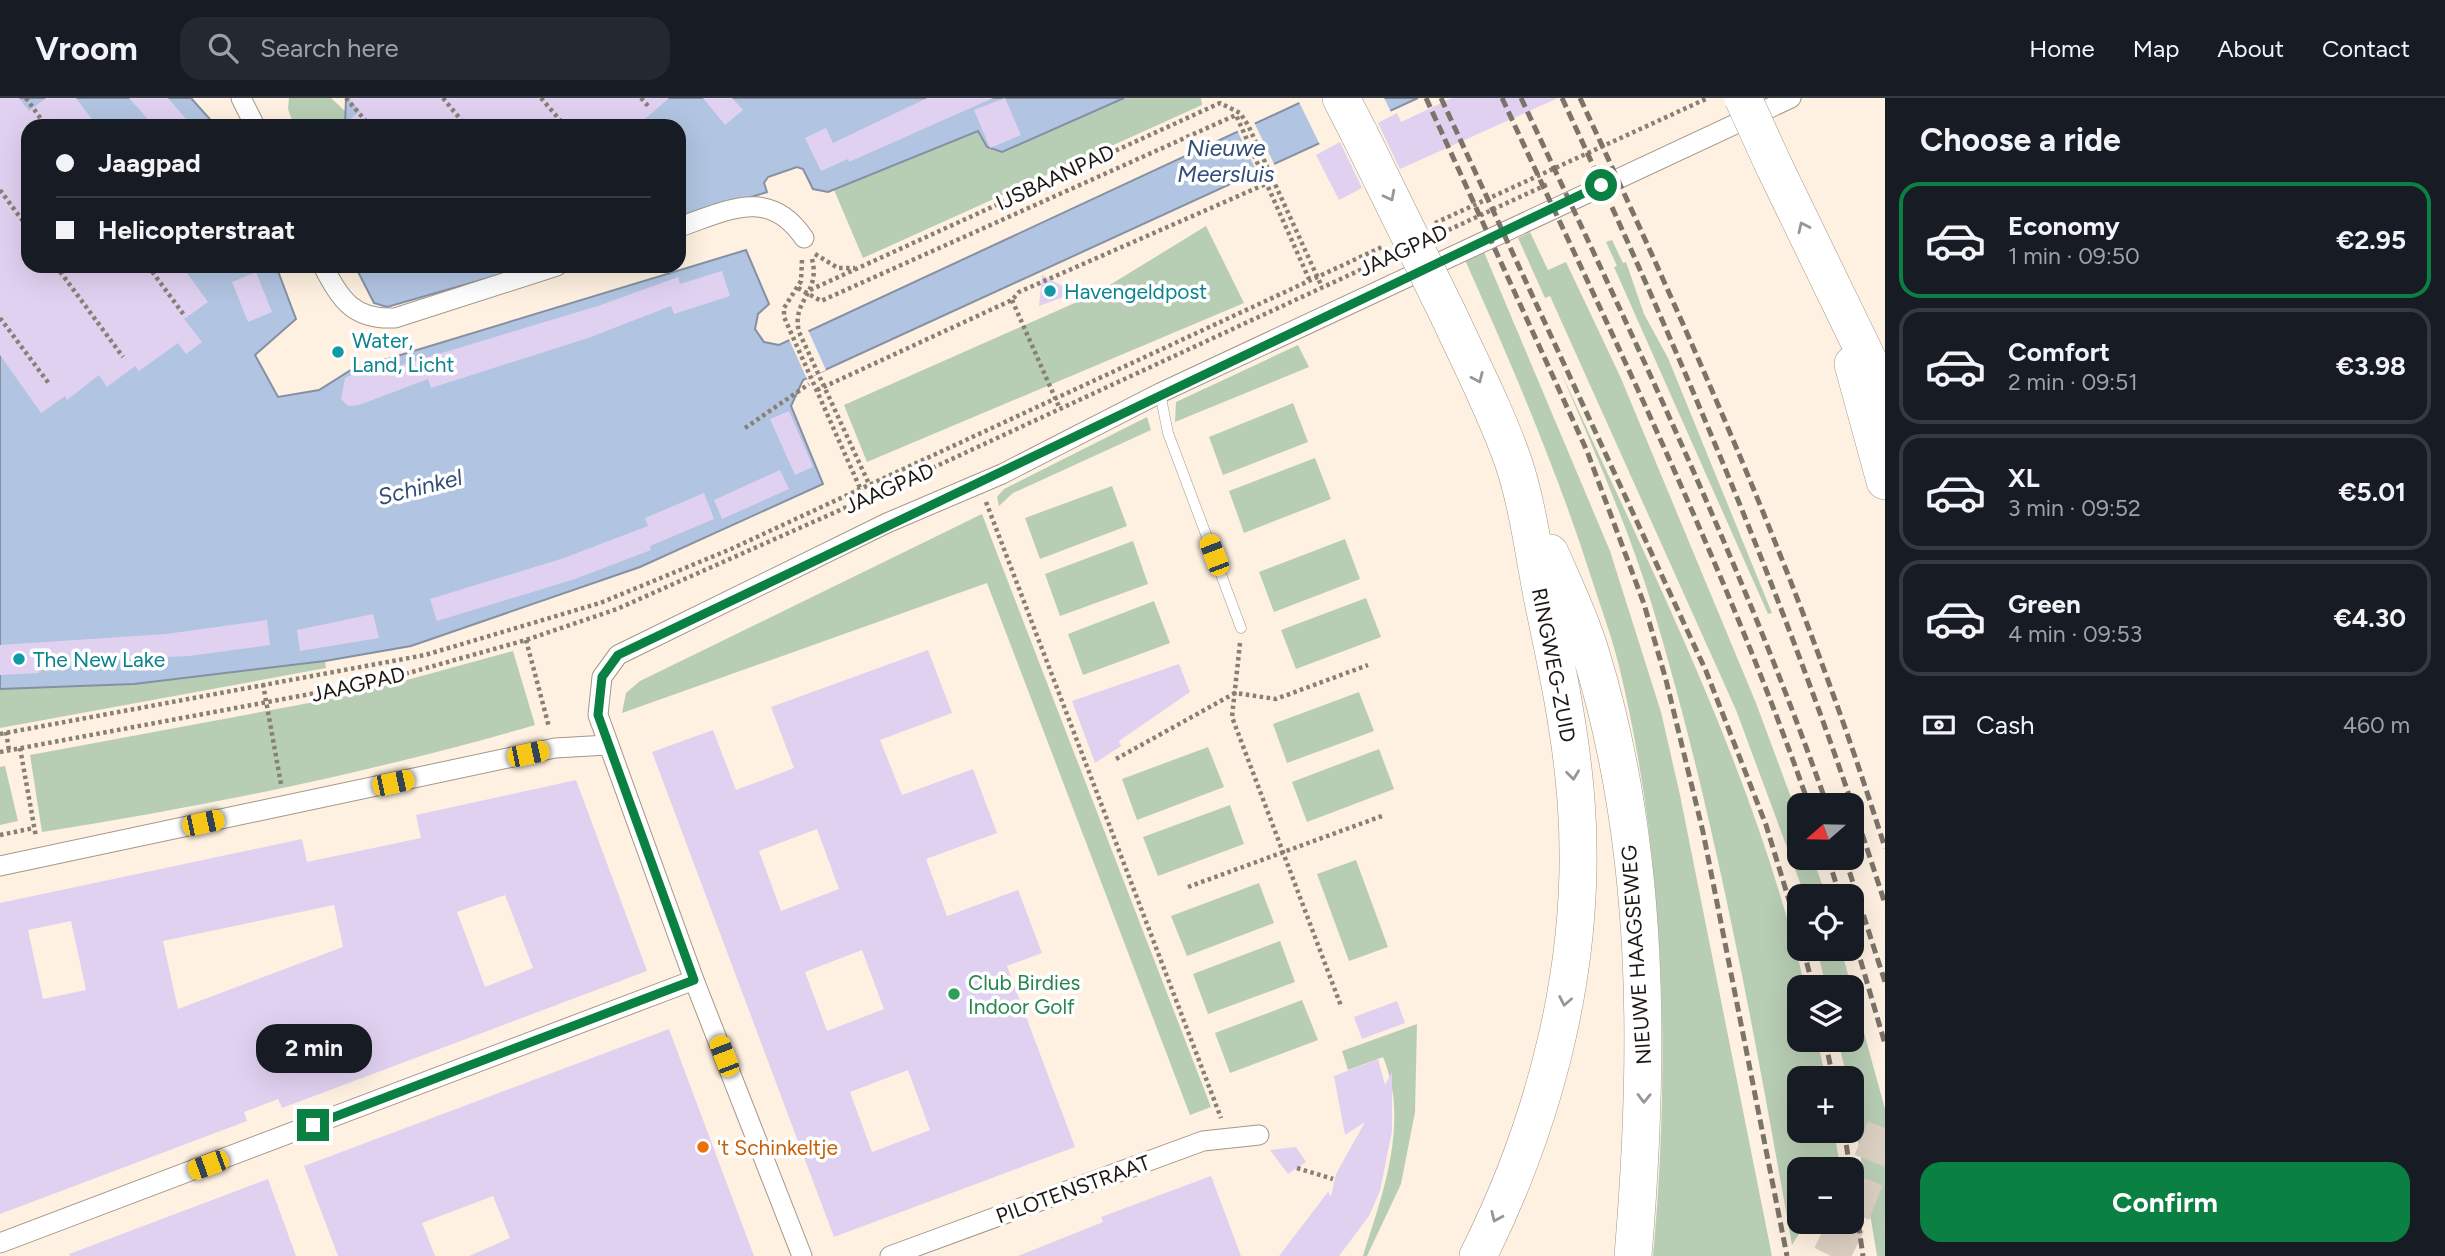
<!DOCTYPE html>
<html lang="en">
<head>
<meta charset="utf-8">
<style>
  :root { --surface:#171b24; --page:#242831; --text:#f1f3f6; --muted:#9ea1a6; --line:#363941; --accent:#0b8043 }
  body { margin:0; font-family:Figtree,sans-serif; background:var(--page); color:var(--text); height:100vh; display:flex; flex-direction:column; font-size:26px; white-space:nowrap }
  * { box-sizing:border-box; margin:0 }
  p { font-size:23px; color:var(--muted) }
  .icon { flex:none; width:38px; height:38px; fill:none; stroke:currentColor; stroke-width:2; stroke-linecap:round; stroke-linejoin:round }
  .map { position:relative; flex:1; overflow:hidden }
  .details { display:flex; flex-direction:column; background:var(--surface); width:560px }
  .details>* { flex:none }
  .hud { position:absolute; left:21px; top:21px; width:665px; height:154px; border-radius:21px; box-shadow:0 7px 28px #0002; display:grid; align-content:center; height:154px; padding:0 35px; background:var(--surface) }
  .needle { width:46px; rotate:250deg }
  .tools { position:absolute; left:1787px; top:695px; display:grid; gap:14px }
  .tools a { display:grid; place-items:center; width:77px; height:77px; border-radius:14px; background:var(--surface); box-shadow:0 7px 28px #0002; font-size:35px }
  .end { position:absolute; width:32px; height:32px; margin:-16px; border:9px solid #0b8043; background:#fff; box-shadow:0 0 0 4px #fff }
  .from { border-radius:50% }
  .bubble { position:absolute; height:49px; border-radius:21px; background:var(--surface); box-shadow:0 7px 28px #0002; font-size:23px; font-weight:700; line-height:49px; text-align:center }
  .car { position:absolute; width:21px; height:42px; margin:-21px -10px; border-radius:9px; box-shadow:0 0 5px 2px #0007; background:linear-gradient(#f5c518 24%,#345 0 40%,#f5c518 0 76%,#345 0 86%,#f5c518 0) }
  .hud b { display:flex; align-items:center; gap:24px; height:66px; font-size:26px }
  .hud b+b { border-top:2px solid var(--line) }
  .hud i { width:18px; height:18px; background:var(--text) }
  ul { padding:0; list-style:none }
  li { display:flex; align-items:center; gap:21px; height:116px; margin:0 14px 10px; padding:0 21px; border:4px solid var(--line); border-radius:21px }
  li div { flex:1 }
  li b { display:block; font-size:26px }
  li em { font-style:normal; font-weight:700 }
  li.current { border-color:var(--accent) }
  li>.icon { width:63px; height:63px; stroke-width:1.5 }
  h2 { padding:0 35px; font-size:32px; line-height:84px }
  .pay { display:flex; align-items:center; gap:18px; height:77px; padding:0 35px; font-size:26px }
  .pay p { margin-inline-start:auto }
  .action { display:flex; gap:14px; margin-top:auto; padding:14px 35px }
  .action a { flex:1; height:80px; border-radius:21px; background:var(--accent); color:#fff; font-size:28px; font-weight:700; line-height:80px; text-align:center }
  header { display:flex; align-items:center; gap:42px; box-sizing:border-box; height:98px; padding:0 35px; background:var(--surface); border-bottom:2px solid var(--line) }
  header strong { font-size:33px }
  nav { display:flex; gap:38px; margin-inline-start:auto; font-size:24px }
  .search { width:490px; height:63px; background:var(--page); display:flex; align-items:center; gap:18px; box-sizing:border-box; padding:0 24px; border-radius:21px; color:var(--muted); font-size:26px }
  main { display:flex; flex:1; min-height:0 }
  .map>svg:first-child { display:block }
  .green { fill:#b8ceb4 }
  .water { fill:#b1c4e1; stroke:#8590a3; stroke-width:2 }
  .pier { fill:#fef1e1 }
  .building { fill:#e1d1f1; fill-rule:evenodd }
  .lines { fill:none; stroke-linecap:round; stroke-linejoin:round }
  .motorway-tunnel { stroke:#dcd0c2; stroke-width:37; stroke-dasharray:37 18; stroke-linecap:butt }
  .service-casing { stroke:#a39788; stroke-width:11 }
  .minor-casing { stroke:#a39788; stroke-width:21 }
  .motorway-casing { stroke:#a39788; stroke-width:38 }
  .path { stroke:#887f75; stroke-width:4.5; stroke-dasharray:3.5 3.5; stroke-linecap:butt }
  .service { stroke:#fff; stroke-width:10 }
  .minor { stroke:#fff; stroke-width:19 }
  .motorway { stroke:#fff; stroke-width:37 }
  .rail { stroke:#7c746a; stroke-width:5; stroke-dasharray:10 5; stroke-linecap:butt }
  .motorway-bridge-casing { stroke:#a39788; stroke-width:38; stroke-linecap:butt }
  .motorway-bridge { stroke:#fff; stroke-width:37 }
  .oneway { stroke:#999795 }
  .route { stroke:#0b8043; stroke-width:9 }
  .culture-dot { fill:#0f9aa8; stroke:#fff; stroke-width:2.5 }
  .leisure-dot { fill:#2e9e5b; stroke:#fff; stroke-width:2.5 }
  .food-dot { fill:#e8710a; stroke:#fff; stroke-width:2.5 }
  .labels { text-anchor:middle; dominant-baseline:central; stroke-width:7; stroke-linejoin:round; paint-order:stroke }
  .street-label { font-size:21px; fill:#1d1813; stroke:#fff }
  .culture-label { font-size:21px; fill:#0d838f; stroke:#fff; text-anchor:start }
  .leisure-label { font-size:21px; fill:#27864d; stroke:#fff; text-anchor:start }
  .food-label { font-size:21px; fill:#c56008; stroke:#fff; text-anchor:start }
  .water-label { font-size:23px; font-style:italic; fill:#324d76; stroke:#fff }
</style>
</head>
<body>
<header>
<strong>Vroom</strong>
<div class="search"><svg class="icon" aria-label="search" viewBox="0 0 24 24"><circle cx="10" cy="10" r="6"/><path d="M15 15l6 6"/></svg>Search here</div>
<nav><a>Home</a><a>Map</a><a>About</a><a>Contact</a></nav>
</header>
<main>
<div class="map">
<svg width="1885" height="1158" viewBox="0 0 1885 1158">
  <rect width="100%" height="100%" fill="#fef1e1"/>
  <!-- green -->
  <g class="green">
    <path d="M289,0h42l15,14 -1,14h-51l-6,-17z"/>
    <path d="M1124,0h77l1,7 -339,153 -29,-68 145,-59 23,21z"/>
    <path d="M1206,128l38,77 -377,159 -23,-57 251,-111z"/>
    <path d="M1530,134l18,38 18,-8 54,114 136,327 43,116v39h14l13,38h-21l-69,-186 -186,-414 -5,2 -27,-60z"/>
    <path d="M1612,142l11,23 3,-1 18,52 24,44 104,255 -4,1 -154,-347 3,-1 -11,-24z"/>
    <path d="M1484,154l126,299 51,161 19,83 92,461h-119c18,-193 12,-401 -34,-590 -7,-29 -18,-58 -27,-86 -35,-110 -80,-215 -127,-320z"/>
    <path d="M1298,247l11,22 -134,55 1,-20z"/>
    <path d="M1559,270c92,202 195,402 246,619h-6v53h18l9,38h-27v52l35,1 6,35 -2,3h-39v53h7l-14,23c-38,-214 -77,-431 -140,-640 -25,-81 -60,-159 -93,-237z"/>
    <path d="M1293,305l15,39 -85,33 -14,-38z"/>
    <path d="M1147,319l4,13 -138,63 -14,13 -2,-9 7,-8z"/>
    <path d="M1315,360l16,41 -87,34 -15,-42z"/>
    <path d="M1112,388l15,40 -87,33 -15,-41z"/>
    <path d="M982,416l18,47 211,546 -21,8 -203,-532 -365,130 4,-20 14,-12z"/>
    <path d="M1345,441l15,40 -86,33 -15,-40z"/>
    <path d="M1133,443l15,43 -88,32 -15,-42z"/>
    <path d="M1366,500l15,39 -85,32 -15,-39z"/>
    <path d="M1154,503l16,42 -87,32 -15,-41z"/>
    <path d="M513,553l22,74c-162,47 -326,81 -493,107l-12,-77 322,-60z"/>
    <path d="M325,563l1,7 -326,60v-39l134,-5z"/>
    <path d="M1359,594l15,39 -87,32 -14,-39z"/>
    <path d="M1208,649l16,40 -87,33 -15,-41z"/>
    <path d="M1379,651l15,40 -87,33 -15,-40z"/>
    <path d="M5,668l13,55 -18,4v-58z"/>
    <path d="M1230,707l14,39 -86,32 -15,-39z"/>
    <path d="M1356,762l32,87 -39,14 -32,-87z"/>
    <path d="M1259,785l15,40 -87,33 -16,-40z"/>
    <path d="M1280,843l15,41 -87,32 -15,-40z"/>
    <path d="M1817,851h24l44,160v147h-8l-25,-151v-27h-5l-9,-38h14v-53h-26z"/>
    <path d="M1302,902l16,40 -88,33 -15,-40z"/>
    <path d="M1417,926l-2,88 -14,72 -34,72h-4c20,-63 47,-134 20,-199l-35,13 -6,-19z"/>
  </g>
  <!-- water -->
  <g class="water">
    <path d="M0,0h191l25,28h-188v140h248l20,53 -41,36 23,42 41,-7 32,-20 395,-120 23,54 -11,10 -3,15 9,13 15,3 531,-247h108l-615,282 -12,26 32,78 -183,83 -229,79 -86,15 -191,23 -134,5z"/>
    <path d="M346,0h778l-122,54 -15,-5 -9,-16 -150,61 -15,-3 -10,-20 -6,-2 -29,10 -4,6 3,9 -88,28v-94h-334z"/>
    <path d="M355,168h175l-143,41 -13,-4z"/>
  </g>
  <!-- pier -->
  <g class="pier">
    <path d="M1302,0h82l8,16 -71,33 -23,-47z"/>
    <path d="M1254,24l21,44 -17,8 -21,-44z"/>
    <path d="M807,230l19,42 -19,9 -19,-42z"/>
  </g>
  <!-- building -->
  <g class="building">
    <path d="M0,0h19l10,13 17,-13h30l21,28h-69v140h154l26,36 -24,17 18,23 -16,12 -8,-11 -39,28 -4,-5 -28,21 -8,-12 -32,25 -2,-4 -24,17 -41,-58z"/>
    <path d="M129,0h39l24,28h-38z"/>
    <path d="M348,0h321l-32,28h-295l18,-15z"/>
    <path d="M703,0h29l11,12 -18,15z"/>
    <path d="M927,0h66l-144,64 -1,-3 -27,12 -16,-33 21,-10 7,15z"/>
    <path d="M1005,0l16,37 -31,13 -16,-38z"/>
    <path d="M1452,0h106l-158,71 -22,-46 19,-10 4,9z"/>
    <path d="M1340,44l22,46 -23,12 -23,-45z"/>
    <path d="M722,173l8,25 -56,18 -3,-8 -83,32 -157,50 -3,-9 -69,26 -11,1 -7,-7 4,-21 43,-20 4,10 206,-62 80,-29 2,7z"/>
    <path d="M256,174l16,40 -24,10 -16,-40z"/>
    <path d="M1042,177l33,18 -36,13z"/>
    <path d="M789,313l24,56 -18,8 -25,-56z"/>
    <path d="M780,372l9,19 -67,30 -8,-19z"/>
    <path d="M704,395l10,26 -64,27 1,4 -76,29 -138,42 -7,-22 134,-41 84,-32 -3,-8z"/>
    <path d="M373,516l6,24 -79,13 -3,-21z"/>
    <path d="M267,522l3,25 -81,11 -151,7 1,10 -39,2v-30l166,-11z"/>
    <path d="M928,552l24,63 -72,27 22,55 71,-26 24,64 -71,26 21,57 71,-26 24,63 -35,13 68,181 -241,90 -182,-485 61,-22 23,60 58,-22 -23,-61zM817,731l22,60 -58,22 -22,-60zM862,852l22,59 -57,22 -22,-59zM908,972l22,60 -58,22 -22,-60z"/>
    <path d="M1179,566l11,28 -71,49 2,5 -26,17 -23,-62z"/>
    <path d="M576,682l71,191 -365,137 -4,-9 -34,13 3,9 -247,93v-311l302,-64 5,23 114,-24 -5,-23zM505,797l28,73 -48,19 -28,-75zM334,807l9,42 -165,62 -15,-68zM71,823l15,69 -43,9 -15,-69z"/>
    <path d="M1397,903l8,22 -43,16 -8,-22z"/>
    <path d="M669,931l85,227h-285l41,-18 -17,-42 -71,27 13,33h-97l-34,-90z"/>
    <path d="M1378,961l7,26 7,-13v59l-12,60 -11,25 -30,40h-60l49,-64 3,4 5,-22 29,-52 -20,13 -11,-59z"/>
    <path d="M1296,1049l10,15 -18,12 -18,-24z"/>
    <path d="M1211,1078l30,80h-223l85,-34 -2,-5z"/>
    <path d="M268,1081l28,77h-226l-1,-2z"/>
  </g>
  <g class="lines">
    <!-- motorway-tunnel -->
    <g class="motorway-tunnel">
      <path d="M1852,1115l33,-85"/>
      <path d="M1831,1158l17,-34"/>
    </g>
    <defs>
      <path id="service" d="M1160,295l8,40 73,195"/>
      <g id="minor">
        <path d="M241,0l14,28"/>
        <path d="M679,129c48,-16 90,-41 125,11"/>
        <path d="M323,168c18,34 30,54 72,52l162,-52"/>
        <path d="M0,768l555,-118 53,-3"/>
        <path d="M0,1145l694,-263"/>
        <path d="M802,1158l-108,-276 -96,-265 4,-38 16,-22 269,-132 115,-49 158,-81 631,-295"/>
        <path d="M890,1158l313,-115 56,-6"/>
      </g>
      <g id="motorway">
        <path d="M1341,0l19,37"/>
        <path d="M1773,66l112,231"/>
        <path d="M1449,218c22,48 47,96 64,145 15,44 21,95 30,140 14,66 28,132 33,199 12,157 -28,316 -98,456"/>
        <path d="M1853,266l32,117"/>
        <path d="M1550,455c14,32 30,65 40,98 61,196 60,403 43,605"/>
      </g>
    </defs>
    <!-- service casing -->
    <use href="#service" class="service-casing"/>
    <!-- minor casing -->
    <use href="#minor" class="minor-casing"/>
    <!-- motorway casing -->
    <use href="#motorway" class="motorway-casing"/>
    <!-- path -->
    <g class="path">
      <path d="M26,0l20,28"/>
      <path d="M346,0l24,28"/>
      <path d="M443,0l23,28"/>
      <path d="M541,0l24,28"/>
      <path d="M641,0l9,10"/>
      <path d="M0,92l28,38"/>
      <path d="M1435,125l273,-125"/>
      <path d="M1442,135l106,-49"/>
      <path d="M815,156l23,14h17"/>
      <path d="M812,161c9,35 -21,41 -13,73l76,165"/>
      <path d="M802,162l-1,21 -17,27v9l76,171"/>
      <path d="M56,168l67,91"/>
      <path d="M148,168l36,49"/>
      <path d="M798,190l23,13 415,-186 73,164"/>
      <path d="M810,192l410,-187 20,10 8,12 74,162"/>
      <path d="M1012,202l48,109"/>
      <path d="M0,220l50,67"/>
      <path d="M817,292l195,-90 7,-8 249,-109"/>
      <path d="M745,330l64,-44"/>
      <path d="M986,404l235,616"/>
      <path d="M526,542l23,87"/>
      <path d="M1240,545l-8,74 109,289"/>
      <path d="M263,586l18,100"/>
      <path d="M6,634l3,18"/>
      <path d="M0,636l425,-79 175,-52 131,-54 651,-302"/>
      <path d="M20,650l16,89"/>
      <path d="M0,654l380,-71 146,-41 91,-31 257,-114 512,-237"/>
      <path d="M1116,661l119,-66 41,6 92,-34"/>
      <path d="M0,737l34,-7"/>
      <path d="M1188,789l194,-71"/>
      <path d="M1297,1070l36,11"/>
    </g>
    <!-- service -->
    <use href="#service" class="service"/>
    <!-- minor -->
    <use href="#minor" class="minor"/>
    <!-- motorway -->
    <use href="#motorway" class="motorway"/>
    <!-- rail -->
    <g class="rail">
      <path d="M1426,0l161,353 57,153 22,76 37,152 84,424"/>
      <path d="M1441,0l265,573 60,154 33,108"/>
      <path d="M1502,0c108,233 222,464 307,707"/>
      <path d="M1521,0c109,232 221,465 306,707"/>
      <path d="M1562,0c122,263 235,529 323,806"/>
      <path d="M1580,0c114,245 224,492 305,750"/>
      <path d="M1828,760l12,38"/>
      <path d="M1845,760l40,124"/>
      <path d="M1852,833l33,113"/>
      <path d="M1803,850l10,39"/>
      <path d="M1825,942l8,38"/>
      <path d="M1844,1032l6,39"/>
      <path d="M1852,1081l11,77"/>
    </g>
    <defs>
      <g id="motorway-bridge">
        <path d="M1743,0l30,66"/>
        <path d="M1360,37l89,181"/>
      </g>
    </defs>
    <!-- motorway-bridge casing -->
    <use href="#motorway-bridge" class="motorway-bridge-casing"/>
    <!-- motorway-bridge -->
    <use href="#motorway-bridge" class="motorway-bridge"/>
  </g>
  <!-- one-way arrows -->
  <defs><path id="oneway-chevron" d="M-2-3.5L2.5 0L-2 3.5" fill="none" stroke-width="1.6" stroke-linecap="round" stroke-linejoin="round" transform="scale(1.75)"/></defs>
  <g class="oneway">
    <use href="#oneway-chevron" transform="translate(1390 98) rotate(63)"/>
    <use href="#oneway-chevron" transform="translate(1803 129) rotate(-115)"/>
    <use href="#oneway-chevron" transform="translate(1478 280) rotate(66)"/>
    <use href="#oneway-chevron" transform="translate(1573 677) rotate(83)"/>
    <use href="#oneway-chevron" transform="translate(1565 903) rotate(101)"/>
    <use href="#oneway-chevron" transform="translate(1644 1000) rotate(91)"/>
    <use href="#oneway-chevron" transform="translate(1496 1119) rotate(114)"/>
  </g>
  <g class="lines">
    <!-- route -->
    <path class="route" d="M313,1027l381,-145 -96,-265 4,-38 16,-22 983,-470"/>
  </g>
  <!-- markers -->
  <g class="culture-dot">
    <circle cx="1050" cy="193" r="7"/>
    <circle cx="338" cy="254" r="7"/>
    <circle cx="19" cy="561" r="7"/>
  </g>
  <circle class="leisure-dot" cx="954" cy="896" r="7"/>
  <circle class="food-dot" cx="703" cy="1049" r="7"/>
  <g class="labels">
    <!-- street labels -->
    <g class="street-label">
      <text transform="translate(1055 79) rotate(-25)">IJSBAANPAD</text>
      <text transform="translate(1403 152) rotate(-25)">JAAGPAD</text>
      <text transform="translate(889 390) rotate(-24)">JAAGPAD</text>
      <text transform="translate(1554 567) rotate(79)">RINGWEG-ZUID</text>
      <text transform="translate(358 586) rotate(-13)">JAAGPAD</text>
      <text transform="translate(1636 857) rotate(-94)">NIEUWE HAAGSEWEG</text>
      <text transform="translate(1073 1091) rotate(-20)">PILOTENSTRAAT</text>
    </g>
    <!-- culture labels -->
    <g class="culture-label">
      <text x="1064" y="193">Havengeldpost</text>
      <text x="352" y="242">Water,<tspan x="352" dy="24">Land, Licht</tspan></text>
      <text x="33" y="561">The New Lake</text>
    </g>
    <!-- leisure labels -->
    <g class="leisure-label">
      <text x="968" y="884">Club Birdies<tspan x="968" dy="24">Indoor Golf</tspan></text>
    </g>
    <!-- food labels -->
    <g class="food-label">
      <text x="717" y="1049">'t Schinkeltje</text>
    </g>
    <!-- water labels -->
    <g class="water-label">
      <text x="1226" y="50">Nieuwe<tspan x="1226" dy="26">Meersluis</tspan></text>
      <text transform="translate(420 389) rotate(-14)">Schinkel</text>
    </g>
  </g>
</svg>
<div class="tools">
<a><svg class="needle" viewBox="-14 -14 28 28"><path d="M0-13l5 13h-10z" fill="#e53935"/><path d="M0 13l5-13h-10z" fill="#9ea1a6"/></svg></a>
<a><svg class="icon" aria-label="locate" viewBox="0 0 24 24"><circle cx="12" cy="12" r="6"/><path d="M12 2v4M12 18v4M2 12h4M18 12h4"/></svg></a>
<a><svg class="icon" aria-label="layers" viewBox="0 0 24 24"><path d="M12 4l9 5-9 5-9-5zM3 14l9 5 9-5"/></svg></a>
<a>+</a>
<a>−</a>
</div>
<i class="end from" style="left:1601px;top:87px"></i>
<i class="end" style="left:313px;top:1027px"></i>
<div class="bubble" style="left:256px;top:926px;width:116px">2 min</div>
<i class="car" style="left:1214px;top:457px;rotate:339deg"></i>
<i class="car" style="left:528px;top:656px;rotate:78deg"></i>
<i class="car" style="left:393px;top:685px;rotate:78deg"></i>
<i class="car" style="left:203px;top:725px;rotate:78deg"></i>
<i class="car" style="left:724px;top:958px;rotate:339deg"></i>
<i class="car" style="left:208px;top:1067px;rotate:250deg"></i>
<div class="hud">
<b><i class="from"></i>Jaagpad</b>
<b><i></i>Helicopterstraat</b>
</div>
</div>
<section class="details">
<h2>Choose a ride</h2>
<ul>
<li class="current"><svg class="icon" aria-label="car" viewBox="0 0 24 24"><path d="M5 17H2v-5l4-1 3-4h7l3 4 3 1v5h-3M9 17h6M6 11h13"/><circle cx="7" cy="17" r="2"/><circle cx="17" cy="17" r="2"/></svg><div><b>Economy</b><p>1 min · 09:50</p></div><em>€2.95</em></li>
<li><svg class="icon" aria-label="car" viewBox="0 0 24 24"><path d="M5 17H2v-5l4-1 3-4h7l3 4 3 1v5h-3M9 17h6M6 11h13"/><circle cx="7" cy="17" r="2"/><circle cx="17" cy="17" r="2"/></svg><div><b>Comfort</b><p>2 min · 09:51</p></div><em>€3.98</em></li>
<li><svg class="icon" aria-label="car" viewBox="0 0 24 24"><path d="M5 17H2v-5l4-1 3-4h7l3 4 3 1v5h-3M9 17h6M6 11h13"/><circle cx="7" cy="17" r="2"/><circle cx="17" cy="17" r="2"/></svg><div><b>XL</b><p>3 min · 09:52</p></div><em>€5.01</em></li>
<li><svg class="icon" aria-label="car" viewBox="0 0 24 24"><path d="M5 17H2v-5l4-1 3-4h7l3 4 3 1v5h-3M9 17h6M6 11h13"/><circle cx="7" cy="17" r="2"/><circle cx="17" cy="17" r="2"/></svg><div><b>Green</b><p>4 min · 09:53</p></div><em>€4.30</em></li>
</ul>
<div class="pay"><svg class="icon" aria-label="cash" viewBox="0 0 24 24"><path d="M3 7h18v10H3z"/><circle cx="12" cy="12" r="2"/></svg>Cash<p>460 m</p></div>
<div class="action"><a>Confirm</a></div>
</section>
</main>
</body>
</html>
